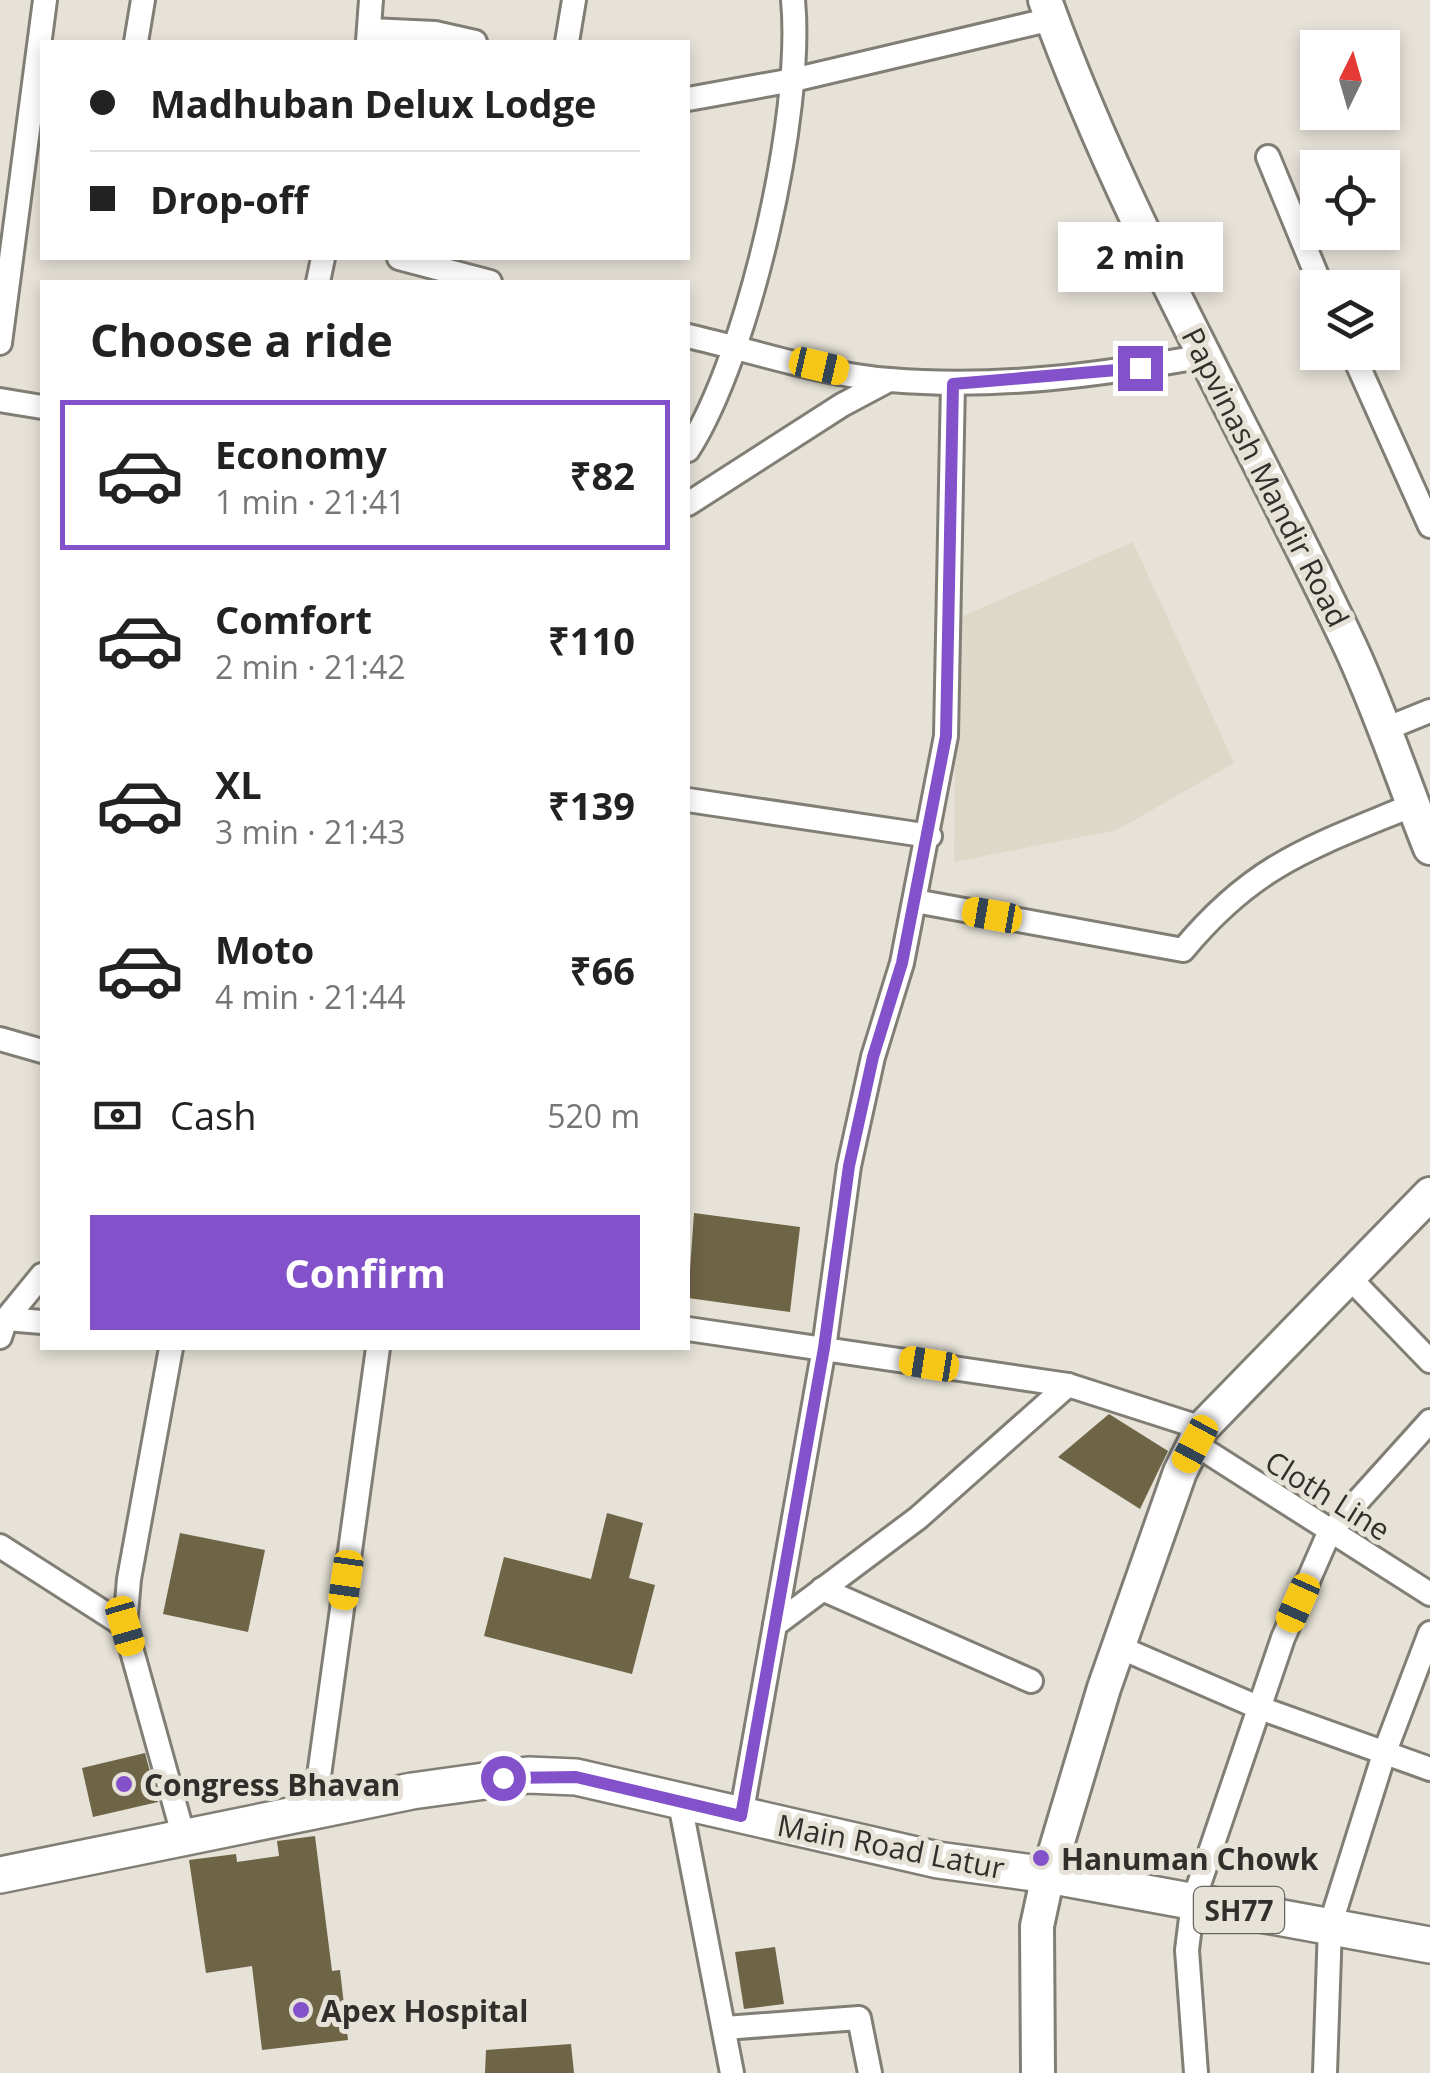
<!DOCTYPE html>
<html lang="en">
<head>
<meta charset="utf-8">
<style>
  :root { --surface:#fff; --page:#f2f2f2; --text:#222; --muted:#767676; --line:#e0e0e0; --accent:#8352cb }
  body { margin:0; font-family:"Open Sans",sans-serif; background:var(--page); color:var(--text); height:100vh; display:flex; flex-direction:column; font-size:38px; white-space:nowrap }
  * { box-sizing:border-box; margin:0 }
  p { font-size:32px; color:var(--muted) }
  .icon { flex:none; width:55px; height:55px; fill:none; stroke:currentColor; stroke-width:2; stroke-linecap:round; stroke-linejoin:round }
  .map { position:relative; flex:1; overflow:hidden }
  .sheet { position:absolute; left:40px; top:280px; width:650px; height:1070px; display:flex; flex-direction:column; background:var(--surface); border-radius:0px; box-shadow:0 5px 15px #0003 }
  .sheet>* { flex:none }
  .top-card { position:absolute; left:40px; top:40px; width:650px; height:220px; border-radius:0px; box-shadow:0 5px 15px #0003; display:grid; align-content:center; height:220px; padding:0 50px; background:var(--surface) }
  .needle { width:65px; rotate:5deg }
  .buttons { position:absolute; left:1300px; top:30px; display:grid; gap:20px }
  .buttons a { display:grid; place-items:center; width:100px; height:100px; border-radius:0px; background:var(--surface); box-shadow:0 5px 15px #0003; font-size:50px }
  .end { position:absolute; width:45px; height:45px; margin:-22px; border:12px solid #8352cb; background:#fff; box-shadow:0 0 0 5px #fff }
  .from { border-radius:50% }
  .bubble { position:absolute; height:70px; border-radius:0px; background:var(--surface); box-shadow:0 5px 15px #0003; font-size:32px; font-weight:700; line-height:70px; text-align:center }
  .car { position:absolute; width:30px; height:60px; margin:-30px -15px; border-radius:12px; box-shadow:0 0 8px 2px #0007; background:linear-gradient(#f5c518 24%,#345 0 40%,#f5c518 0 76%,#345 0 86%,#f5c518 0) }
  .top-card b { display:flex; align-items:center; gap:35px; height:95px; font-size:38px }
  .top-card b+b { border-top:2px solid var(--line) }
  .top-card i { width:25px; height:25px; background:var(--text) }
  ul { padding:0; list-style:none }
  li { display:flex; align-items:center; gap:30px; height:150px; margin:0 20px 15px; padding:0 30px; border:5px solid transparent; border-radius:0px }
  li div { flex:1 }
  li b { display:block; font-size:38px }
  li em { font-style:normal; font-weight:700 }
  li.on { border-color:var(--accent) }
  li>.icon { width:90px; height:90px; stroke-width:1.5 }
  h2 { padding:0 50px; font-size:45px; line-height:120px }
  .pay { display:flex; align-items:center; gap:25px; height:110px; padding:0 50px; font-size:38px }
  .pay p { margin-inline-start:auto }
  .primary-button { display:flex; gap:20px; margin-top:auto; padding:20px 50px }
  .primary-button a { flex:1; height:115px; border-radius:0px; background:var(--accent); color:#fff; font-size:40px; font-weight:700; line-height:115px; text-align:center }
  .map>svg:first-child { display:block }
  .built { fill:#ddd8c7 }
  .building { fill:#6e6446 }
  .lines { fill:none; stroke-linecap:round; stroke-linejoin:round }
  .street-casing { stroke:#817e75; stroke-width:28 }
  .secondary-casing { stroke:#817e75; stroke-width:38 }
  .primary-casing { stroke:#817e75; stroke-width:40 }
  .street { stroke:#fff; stroke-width:22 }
  .secondary { stroke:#fff; stroke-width:32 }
  .primary { stroke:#fff; stroke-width:35 }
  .route { stroke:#8352cb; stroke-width:12 }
  .poi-dot { fill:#8352cb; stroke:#e6e2d8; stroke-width:4 }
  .labels { text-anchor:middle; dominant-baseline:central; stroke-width:10; stroke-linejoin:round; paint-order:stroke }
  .shield { fill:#e6e2d8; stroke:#67655f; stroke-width:2.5 }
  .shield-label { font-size:28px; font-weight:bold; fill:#302f2b }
  .street-label { font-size:30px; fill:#302f2b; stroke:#e6e2d8 }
  .poi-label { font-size:30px; font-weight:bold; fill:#302f2b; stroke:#e6e2d8; text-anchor:start }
</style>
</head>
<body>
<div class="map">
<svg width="1430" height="2073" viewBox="0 0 1430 2073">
  <rect width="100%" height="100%" fill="#e6e2d8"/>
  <!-- built -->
  <path class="built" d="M1133,542l101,221 -117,67 -163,32 2,-243z"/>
  <!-- building -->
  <g class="building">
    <path d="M694,1213l106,14 -10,85 -102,-14z"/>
    <path d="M1109,1414l59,37 -28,58 -82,-52z"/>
    <path d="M607,1513l36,10 -14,55 26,7 -23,89 -148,-38 20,-79 87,22z"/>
    <path d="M180,1533l85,17 -17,82 -85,-18z"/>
    <path d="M145,1753l13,49 -65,15 -11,-49z"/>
    <path d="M315,1836l17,135 8,-1 8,70 -86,10 -10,-84 -46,7 -17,-113 47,-6 1,8 42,-6 -2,-15z"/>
    <path d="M775,1947l9,57 -40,5 -9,-57z"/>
    <path d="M571,2044l3,29h-89l1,-23z"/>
  </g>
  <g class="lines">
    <defs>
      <g id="street">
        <path d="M370,30l65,3 40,9"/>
        <path d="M368,41l3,-41"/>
        <path d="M136,42l7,-42"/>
        <path d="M567,42l7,-42"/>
        <path d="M688,99l105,-19 259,-61"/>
        <path d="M1268,157l54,131"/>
        <path d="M399,258l91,24"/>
        <path d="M318,282l5,-24"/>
        <path d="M688,336c66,15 135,39 202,44 105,9 211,-5 314,-24"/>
        <path d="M0,343l45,-343"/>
        <path d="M1352,352l78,174"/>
        <path d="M0,400l42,7"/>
        <path d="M688,450c61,-95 116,-337 105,-450"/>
        <path d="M688,504l154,-99 47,-25"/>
        <path d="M1383,730l47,-19"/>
        <path d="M688,800l242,36"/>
        <path d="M915,901l268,49c72,-87 129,-103 230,-145"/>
        <path d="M0,1039l42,12"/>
        <path d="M1347,1275l83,86"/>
        <path d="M6,1319l36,-44"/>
        <path d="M688,1329l380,56 134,43"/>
        <path d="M0,1337l6,-18 36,3"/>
        <path d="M1195,1444l235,150"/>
        <path d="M0,1546l125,80 4,-47 42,-231"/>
        <path d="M822,1589l209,92"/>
        <path d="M775,1625l49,-277 25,-182 24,-109 29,-94 44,-227 7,-353"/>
        <path d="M125,1626l59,212"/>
        <path d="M1119,1647l141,61 170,61"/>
        <path d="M679,1798l53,275"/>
        <path d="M314,1812l64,-464"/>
        <path d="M741,1816l34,-191 143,-107 150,-133"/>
        <path d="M725,2028l134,-10 11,55"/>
        <path d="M1196,2073l-9,-123 6,-48 90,-264 46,-105 101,-112"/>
        <path d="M1325,2073l5,-147 54,-172 46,-121"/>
      </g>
      <g id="secondary">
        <path d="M1045,0c80,223 203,430 304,644 31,66 54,137 81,204"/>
        <path d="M1038,2073l-1,-147 11,-51 56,-187 76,-216 22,-44 228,-234"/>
      </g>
      <path id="primary" d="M0,1875l412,-84 116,-16 48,2 362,83 110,15 382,70"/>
    </defs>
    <!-- street casing -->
    <use href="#street" class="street-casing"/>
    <!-- secondary casing -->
    <use href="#secondary" class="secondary-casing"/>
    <!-- primary casing -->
    <use href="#primary" class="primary-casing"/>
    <!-- street -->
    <use href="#street" class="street"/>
    <!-- secondary -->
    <use href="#secondary" class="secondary"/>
    <!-- primary -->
    <use href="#primary" class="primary"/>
  </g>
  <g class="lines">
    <!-- route -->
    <path class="route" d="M503,1778l73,-1 165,39 83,-468 25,-182 24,-109 29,-94 44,-227 7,-352 187,-16"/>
  </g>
  <!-- markers -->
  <g class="poi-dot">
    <circle cx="124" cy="1784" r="10"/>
    <circle cx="1041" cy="1858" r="10"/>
    <circle cx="301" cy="2010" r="10"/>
  </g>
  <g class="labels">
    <!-- shield labels -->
    <rect class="shield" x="1194" y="1887" width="90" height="46" rx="8"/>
    <g class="shield-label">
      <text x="1239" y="1910">SH77</text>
    </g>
    <!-- street labels -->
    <g class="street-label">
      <text transform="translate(1266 477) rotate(63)">Papvinash Mandir Road</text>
      <text transform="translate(1328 1495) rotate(32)">Cloth Line</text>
      <text transform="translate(891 1846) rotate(11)">Main Road Latur</text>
    </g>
    <!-- poi labels -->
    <g class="poi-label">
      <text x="144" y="1784">Congress Bhavan</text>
      <text x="1061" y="1858">Hanuman Chowk</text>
      <text x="321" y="2010">Apex Hospital</text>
    </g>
  </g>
</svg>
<div class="buttons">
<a><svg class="needle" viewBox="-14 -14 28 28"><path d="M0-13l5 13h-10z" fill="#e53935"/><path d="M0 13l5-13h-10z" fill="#767676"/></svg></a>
<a><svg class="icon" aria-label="locate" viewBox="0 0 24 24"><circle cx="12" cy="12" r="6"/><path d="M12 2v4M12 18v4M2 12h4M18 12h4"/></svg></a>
<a><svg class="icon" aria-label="layers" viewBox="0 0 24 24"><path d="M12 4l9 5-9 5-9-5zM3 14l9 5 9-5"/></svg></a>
</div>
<i class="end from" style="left:503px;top:1778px"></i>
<i class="end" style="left:1140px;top:368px"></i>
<div class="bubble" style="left:1058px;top:222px;width:165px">2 min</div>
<i class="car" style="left:819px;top:366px;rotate:103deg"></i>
<i class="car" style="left:992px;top:915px;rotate:280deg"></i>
<i class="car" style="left:929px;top:1364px;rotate:279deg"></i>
<i class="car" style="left:1195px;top:1444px;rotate:208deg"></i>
<i class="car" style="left:346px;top:1580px;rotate:188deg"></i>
<i class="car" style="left:1298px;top:1603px;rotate:204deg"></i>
<i class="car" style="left:125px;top:1626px;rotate:164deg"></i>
<div class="top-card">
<b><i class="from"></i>Madhuban Delux Lodge</b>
<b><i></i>Drop-off</b>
</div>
<section class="sheet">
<h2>Choose a ride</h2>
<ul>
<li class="on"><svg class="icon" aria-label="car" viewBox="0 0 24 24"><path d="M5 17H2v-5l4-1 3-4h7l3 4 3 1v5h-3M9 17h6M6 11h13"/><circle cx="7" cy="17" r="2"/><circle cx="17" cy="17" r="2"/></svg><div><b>Economy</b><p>1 min · 21:41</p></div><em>₹82</em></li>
<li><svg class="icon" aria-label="car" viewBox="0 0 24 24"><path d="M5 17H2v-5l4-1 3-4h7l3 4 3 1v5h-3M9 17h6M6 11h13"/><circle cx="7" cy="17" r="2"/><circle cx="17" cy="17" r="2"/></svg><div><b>Comfort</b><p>2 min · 21:42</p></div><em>₹110</em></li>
<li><svg class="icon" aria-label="car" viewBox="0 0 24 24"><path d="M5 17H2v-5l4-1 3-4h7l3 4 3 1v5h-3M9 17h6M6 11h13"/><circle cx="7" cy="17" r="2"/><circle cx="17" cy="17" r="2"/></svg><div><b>XL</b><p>3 min · 21:43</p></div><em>₹139</em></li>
<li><svg class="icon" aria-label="car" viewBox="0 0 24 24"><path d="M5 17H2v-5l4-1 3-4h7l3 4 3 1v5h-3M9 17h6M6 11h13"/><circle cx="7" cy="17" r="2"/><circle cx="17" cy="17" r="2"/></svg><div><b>Moto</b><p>4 min · 21:44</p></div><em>₹66</em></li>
</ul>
<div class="pay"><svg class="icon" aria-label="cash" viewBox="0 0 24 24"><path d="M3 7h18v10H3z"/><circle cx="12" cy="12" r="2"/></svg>Cash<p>520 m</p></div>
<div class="primary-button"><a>Confirm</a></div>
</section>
</div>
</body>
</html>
